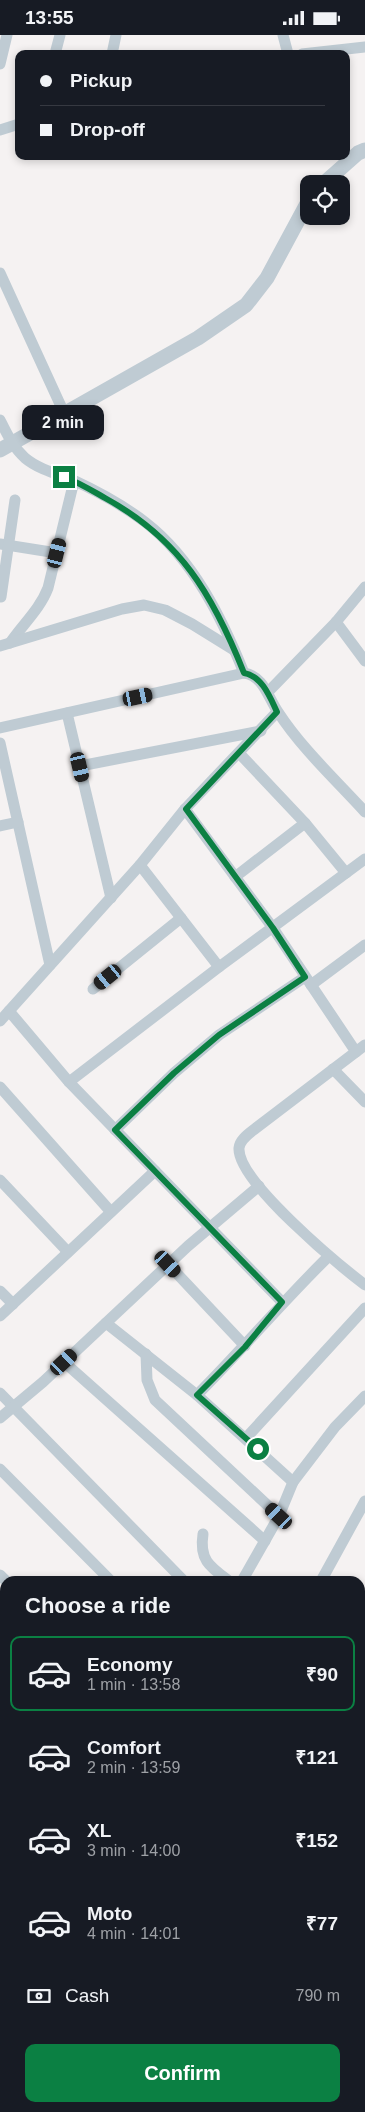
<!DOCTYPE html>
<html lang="en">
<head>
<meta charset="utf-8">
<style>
  :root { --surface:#171b24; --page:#242831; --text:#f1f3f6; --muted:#9ea1a6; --line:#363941; --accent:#0b8043 }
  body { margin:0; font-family:Helvetica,sans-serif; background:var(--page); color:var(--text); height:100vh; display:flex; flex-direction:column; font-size:19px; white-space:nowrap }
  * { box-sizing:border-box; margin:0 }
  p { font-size:16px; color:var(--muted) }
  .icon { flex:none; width:28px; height:28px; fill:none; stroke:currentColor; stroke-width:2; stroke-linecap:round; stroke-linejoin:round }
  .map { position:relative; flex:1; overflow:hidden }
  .side { position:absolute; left:0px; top:1541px; width:365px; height:536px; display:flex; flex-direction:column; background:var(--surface); border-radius:15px 15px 0 0; box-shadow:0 2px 8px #0003 }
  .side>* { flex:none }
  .top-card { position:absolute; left:15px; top:15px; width:335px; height:110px; border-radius:10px; box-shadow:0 2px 8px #0003; display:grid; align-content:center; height:110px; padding:0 25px; background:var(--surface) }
  .tools { position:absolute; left:300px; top:140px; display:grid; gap:10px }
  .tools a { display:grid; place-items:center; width:50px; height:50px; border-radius:10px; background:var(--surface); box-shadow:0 2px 8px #0003; font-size:25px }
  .end { position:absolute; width:22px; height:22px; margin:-11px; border:6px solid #0b8043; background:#fff; box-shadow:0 0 0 2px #fff }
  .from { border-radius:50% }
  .bubble { position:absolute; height:35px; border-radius:10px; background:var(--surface); box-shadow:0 2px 8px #0003; font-size:16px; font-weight:600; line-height:35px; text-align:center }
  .car { position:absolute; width:15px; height:30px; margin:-15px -8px; border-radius:6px; box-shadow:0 0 4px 1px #0007; background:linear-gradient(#222 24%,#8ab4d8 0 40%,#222 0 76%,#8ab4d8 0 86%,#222 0) }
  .top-card b { display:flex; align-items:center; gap:18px; height:48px; font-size:19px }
  .top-card b+b { border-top:1px solid var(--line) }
  .top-card i { width:12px; height:12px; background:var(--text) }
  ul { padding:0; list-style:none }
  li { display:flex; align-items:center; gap:15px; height:75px; margin:0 10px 8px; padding:0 15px; border:2px solid transparent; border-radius:10px }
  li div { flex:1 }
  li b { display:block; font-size:19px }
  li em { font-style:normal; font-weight:600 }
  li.selected { border-color:var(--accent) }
  li>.icon { width:45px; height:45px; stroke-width:1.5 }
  h2 { padding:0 25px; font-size:22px; line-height:60px }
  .pay { display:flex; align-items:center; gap:12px; height:55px; padding:0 25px; font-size:19px }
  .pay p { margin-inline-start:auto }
  .button { display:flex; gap:10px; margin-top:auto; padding:10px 25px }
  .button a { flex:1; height:58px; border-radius:10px; background:var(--accent); color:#fff; font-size:20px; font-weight:600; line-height:58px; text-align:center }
  .status { display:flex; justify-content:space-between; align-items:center; height:35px; padding:0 25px; background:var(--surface); direction:ltr }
  .status svg { height:14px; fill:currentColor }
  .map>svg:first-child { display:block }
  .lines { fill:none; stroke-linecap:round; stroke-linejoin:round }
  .minor { stroke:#bfcbd3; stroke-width:11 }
  .tertiary { stroke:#bfcbd3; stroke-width:15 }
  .route { stroke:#0b8043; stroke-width:6 }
</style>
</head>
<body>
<div class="status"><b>13:55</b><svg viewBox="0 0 49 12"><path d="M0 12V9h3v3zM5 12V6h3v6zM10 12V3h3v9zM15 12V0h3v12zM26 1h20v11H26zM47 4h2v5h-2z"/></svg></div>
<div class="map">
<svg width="365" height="2077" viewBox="0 0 365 2077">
  <rect width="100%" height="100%" fill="#f5f2f2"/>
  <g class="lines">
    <!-- minor -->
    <g class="minor">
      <path d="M283,0l5,19"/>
      <path d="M55,19l5,-19"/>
      <path d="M112,19l4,-19"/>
      <path d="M302,19l63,-7"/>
      <path d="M0,29l7,-29"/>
      <path d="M0,95l19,-6"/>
      <path d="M0,238l65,142"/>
      <path d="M0,385c7,14 13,27 25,38 13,11 32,16 48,22 24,11 51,26 72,42 48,37 77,96 99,151"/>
      <path d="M0,509l57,9"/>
      <path d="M1,562l14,-97"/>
      <path d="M336,587l29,39"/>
      <path d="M10,608c13,-19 30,-34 38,-55l26,-107"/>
      <path d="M0,611l122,-37 22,-4 21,5 27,14 42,26"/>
      <path d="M268,657l68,-70 29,-35"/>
      <path d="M67,678l44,185"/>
      <path d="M0,693l244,-55c20,3 24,25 34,39 24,37 58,68 87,100"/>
      <path d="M0,708l50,222"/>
      <path d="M239,718l66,70 41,50"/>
      <path d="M80,731l181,-35"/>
      <path d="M185,774l88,119 83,124"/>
      <path d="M0,791l18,-4"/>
      <path d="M140,830l79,102"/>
      <path d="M235,842l70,-54"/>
      <path d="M311,950l54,-40"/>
      <path d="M93,954l88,-71"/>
      <path d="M9,976l60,71 213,220"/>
      <path d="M0,986l140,-156 45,-56 92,-97"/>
      <path d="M365,1010l-109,83c-6,5 -16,11 -17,20 -2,33 100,117 126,137"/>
      <path d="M333,1034l32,33"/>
      <path d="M69,1047l150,-115 146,-108"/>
      <path d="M0,1052l111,125"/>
      <path d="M115,1095l59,-57 45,-38 86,-58"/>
      <path d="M0,1145l68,72"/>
      <path d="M168,1229l77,82"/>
      <path d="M0,1256l13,13"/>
      <path d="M0,1281l155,-145"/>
      <path d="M106,1288l91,72"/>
      <path d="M146,1319l1,26 8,20 124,116"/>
      <path d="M64,1327l201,179"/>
      <path d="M0,1358l184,188"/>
      <path d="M0,1383l43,-36 145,-136 71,-60"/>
      <path d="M246,1403l119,-130"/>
      <path d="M0,1434l111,112"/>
      <path d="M293,1447l-96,-87c45,-45 86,-94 131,-138"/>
      <path d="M203,1499c-4,26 7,33 26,47"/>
      <path d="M0,1540l6,6"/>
      <path d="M242,1546l37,-65 14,-34 42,-55 30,-31"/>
      <path d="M321,1546l44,-80"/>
      <path d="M0,1752l5,-6"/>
      <path d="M360,1764l5,-8"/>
      <path d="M360,1917l5,7"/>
      <path d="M360,1973l5,-4"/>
      <path d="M0,2057l5,-7"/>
      <path d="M5,2072l7,5"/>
      <path d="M142,2077l3,-5"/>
      <path d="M259,2077l3,-5"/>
    </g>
    <!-- tertiary -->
    <g class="tertiary">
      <path d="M323,149l35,-31 7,-3"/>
      <path d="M0,415l198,-112 48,-33 21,-27 42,-78"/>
      <path d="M0,1629l5,5"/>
      <path d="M0,1863l5,-7"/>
      <path d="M360,2035l5,8"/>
    </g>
  </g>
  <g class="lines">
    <!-- route -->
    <path class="route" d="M64,442c14,5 27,13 41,21 75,41 108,97 139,175 18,3 26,24 33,39l-91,97 87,119 32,49 -86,58 -45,38 -59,57 167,172 -37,45 -48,48 61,54"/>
  </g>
</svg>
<div class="tools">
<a><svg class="icon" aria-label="locate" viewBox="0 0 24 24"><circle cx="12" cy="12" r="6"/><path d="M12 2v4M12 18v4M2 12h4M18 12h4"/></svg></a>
</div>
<i class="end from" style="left:258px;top:1414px"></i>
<i class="end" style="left:64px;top:442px"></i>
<div class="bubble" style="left:22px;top:370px;width:82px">2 min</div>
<i class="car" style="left:57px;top:518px;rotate:14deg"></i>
<i class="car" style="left:138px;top:662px;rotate:78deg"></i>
<i class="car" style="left:80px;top:732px;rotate:167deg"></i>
<i class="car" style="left:108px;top:942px;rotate:231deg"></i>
<i class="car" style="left:168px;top:1229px;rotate:137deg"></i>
<i class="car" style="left:64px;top:1327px;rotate:47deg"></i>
<i class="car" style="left:279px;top:1481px;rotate:313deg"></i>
<div class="top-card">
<b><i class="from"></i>Pickup</b>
<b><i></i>Drop-off</b>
</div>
<section class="side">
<h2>Choose a ride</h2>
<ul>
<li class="selected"><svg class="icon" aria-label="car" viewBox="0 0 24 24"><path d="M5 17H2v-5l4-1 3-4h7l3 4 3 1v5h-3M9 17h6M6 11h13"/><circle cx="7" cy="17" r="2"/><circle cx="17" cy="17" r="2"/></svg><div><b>Economy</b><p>1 min · 13:58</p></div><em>₹90</em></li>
<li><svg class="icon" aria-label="car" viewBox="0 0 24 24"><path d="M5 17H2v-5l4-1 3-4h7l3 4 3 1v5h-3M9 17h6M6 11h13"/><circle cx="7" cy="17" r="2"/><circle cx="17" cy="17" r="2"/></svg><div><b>Comfort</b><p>2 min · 13:59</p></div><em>₹121</em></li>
<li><svg class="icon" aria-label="car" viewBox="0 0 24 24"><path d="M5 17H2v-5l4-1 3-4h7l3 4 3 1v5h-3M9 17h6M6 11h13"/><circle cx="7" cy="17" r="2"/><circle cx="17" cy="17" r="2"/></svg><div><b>XL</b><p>3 min · 14:00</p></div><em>₹152</em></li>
<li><svg class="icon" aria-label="car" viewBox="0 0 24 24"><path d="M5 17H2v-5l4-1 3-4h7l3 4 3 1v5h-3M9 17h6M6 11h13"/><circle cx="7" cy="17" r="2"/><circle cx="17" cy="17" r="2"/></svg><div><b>Moto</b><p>4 min · 14:01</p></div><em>₹77</em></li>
</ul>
<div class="pay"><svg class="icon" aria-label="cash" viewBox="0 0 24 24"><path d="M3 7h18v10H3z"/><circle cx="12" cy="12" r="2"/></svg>Cash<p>790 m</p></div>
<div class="button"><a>Confirm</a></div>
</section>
</div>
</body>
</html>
